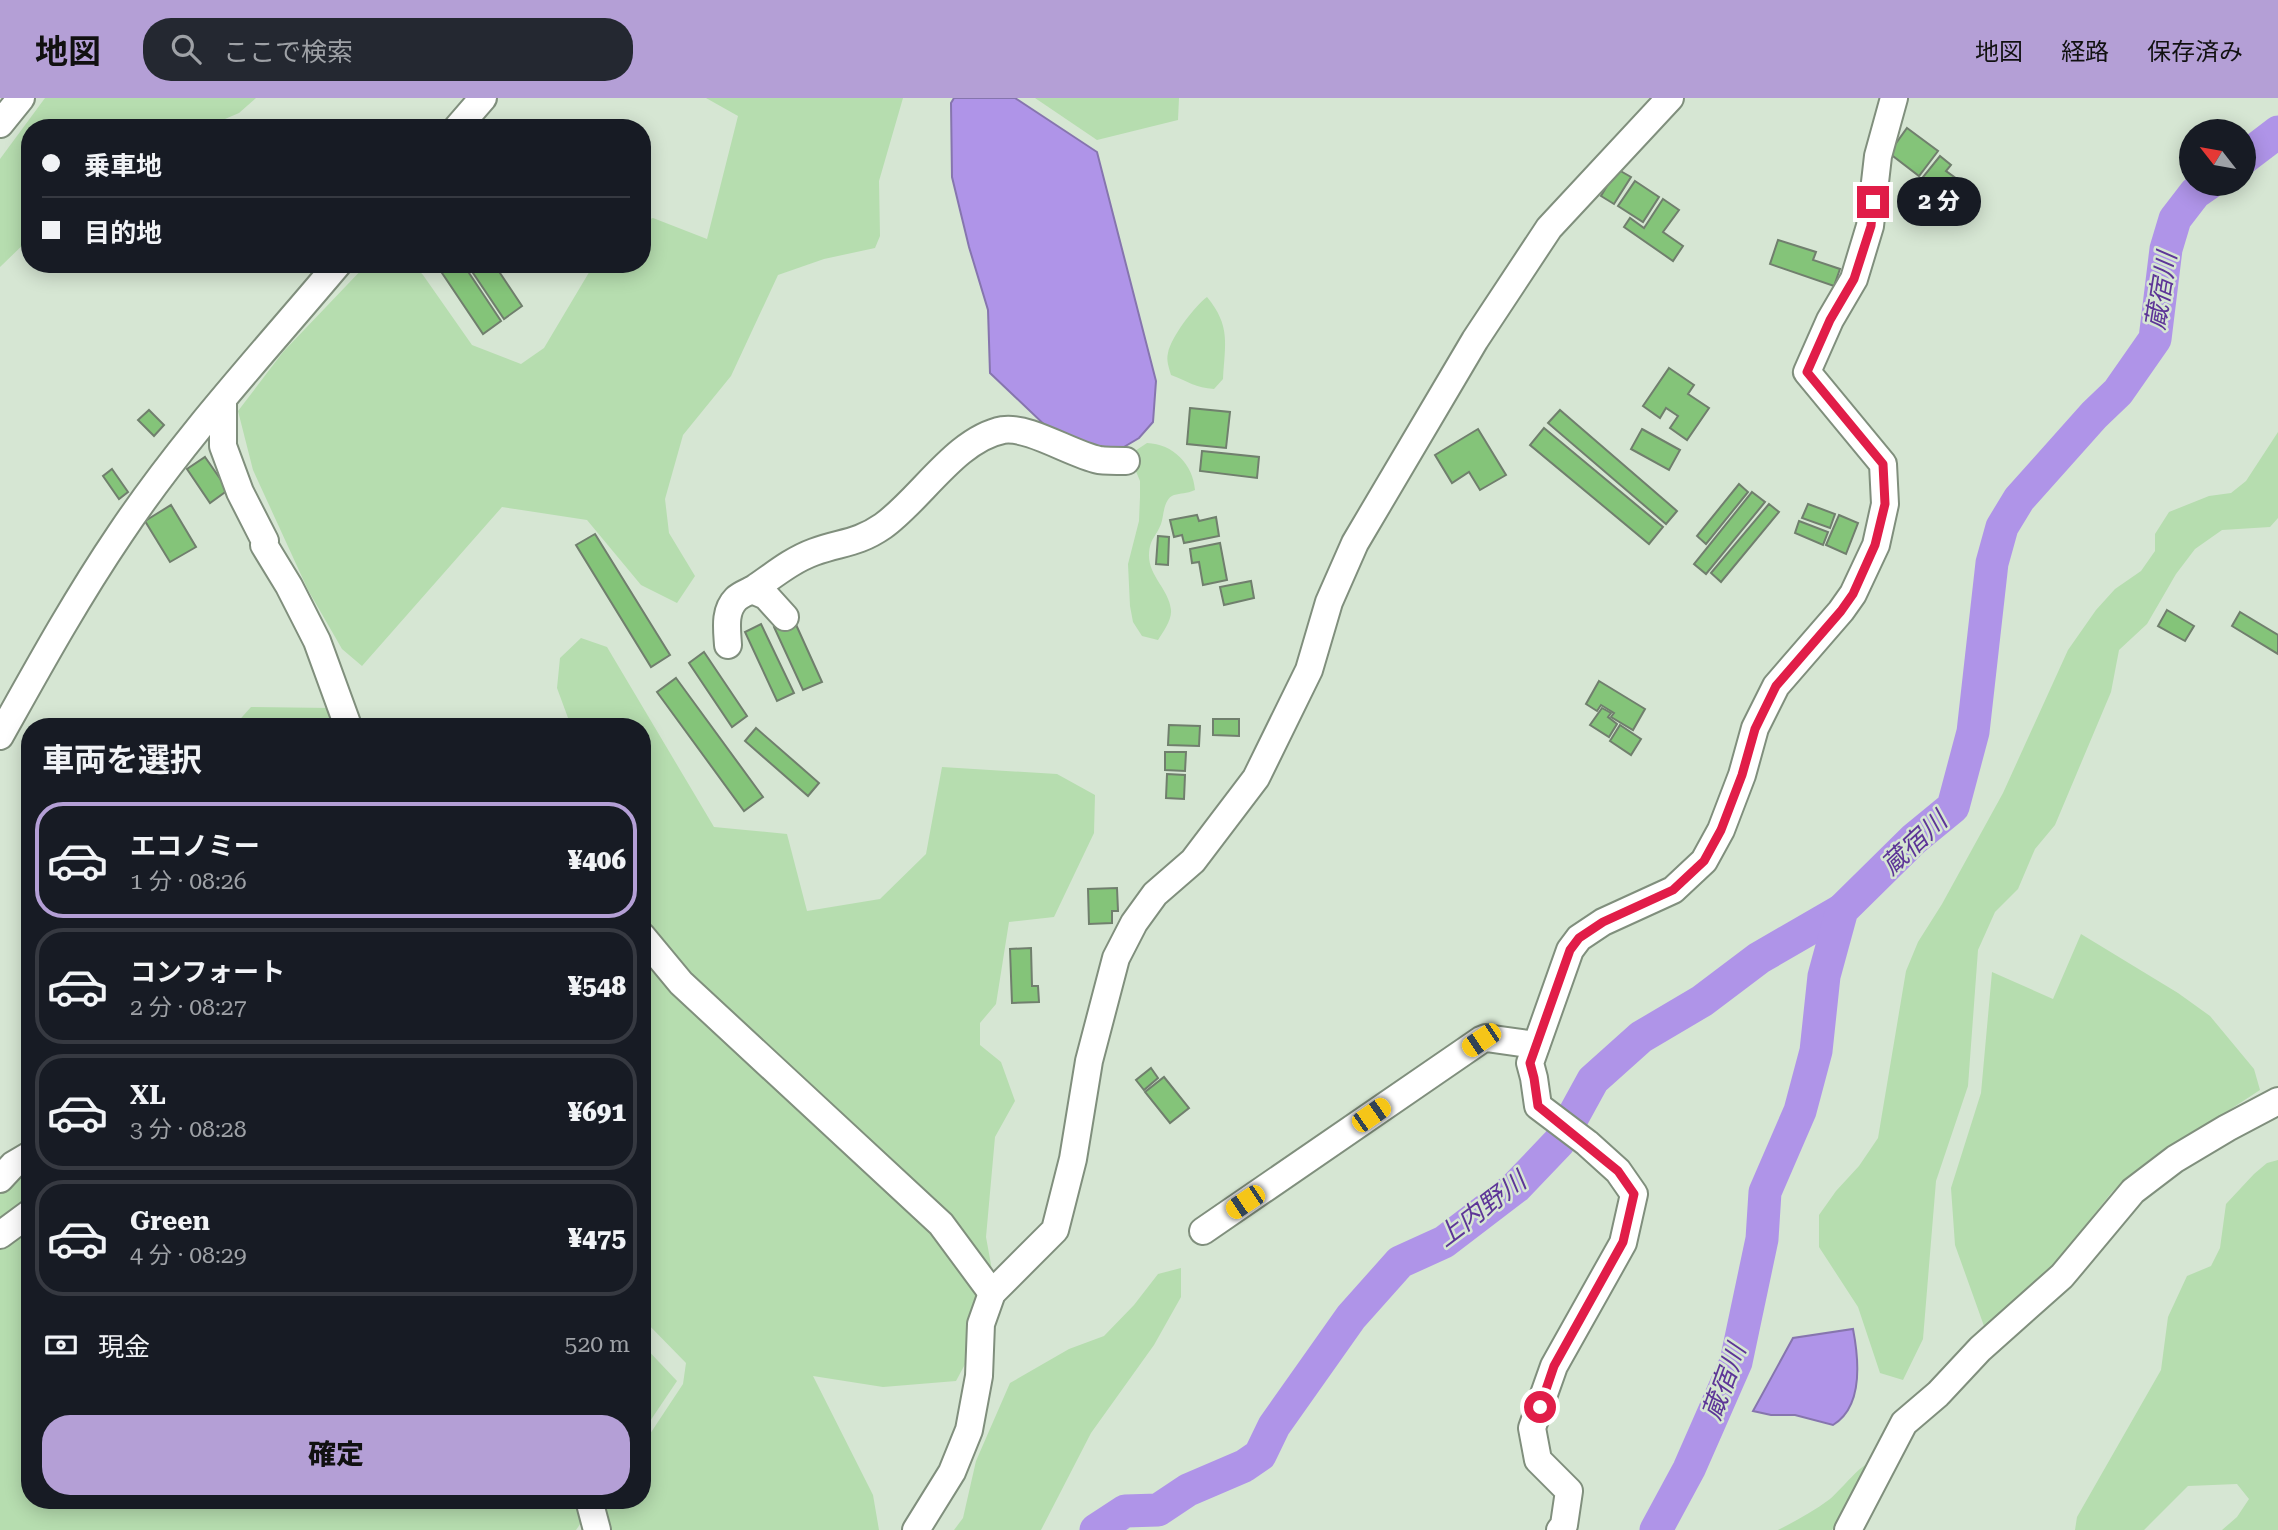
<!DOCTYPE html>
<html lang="ja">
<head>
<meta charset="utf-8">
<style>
  :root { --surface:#171b24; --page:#242831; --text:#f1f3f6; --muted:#9ea1a6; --line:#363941; --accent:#b49fd6 }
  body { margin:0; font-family:"Roboto Serif","Noto Sans JP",serif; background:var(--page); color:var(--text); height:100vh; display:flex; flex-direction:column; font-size:26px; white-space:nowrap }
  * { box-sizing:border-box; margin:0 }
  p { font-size:23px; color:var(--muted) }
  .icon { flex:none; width:38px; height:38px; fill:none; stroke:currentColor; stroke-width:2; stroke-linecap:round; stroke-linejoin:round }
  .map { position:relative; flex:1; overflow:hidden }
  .panel { position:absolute; left:21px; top:620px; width:630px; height:791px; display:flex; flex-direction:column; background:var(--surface); border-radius:28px; box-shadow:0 4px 18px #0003 }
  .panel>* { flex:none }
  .banner { position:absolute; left:21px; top:21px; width:630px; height:154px; border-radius:28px; box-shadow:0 4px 18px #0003; display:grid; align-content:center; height:154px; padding:0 21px; background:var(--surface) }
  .needle { width:46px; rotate:301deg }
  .tools { position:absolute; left:2179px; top:21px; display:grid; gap:14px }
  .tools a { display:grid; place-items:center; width:77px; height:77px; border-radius:50%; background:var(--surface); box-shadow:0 4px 18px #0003; font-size:35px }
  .end { position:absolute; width:32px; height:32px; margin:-16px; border:9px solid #e11d48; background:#fff; box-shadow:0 0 0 4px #fff }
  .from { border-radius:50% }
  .bubble { position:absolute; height:49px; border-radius:24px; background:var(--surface); box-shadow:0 4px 18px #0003; font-size:23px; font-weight:800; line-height:49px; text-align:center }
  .car { position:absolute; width:21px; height:42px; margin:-21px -10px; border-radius:9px; box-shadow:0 0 5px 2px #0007; background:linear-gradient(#f5c518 24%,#345 0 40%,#f5c518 0 76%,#345 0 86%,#f5c518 0) }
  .banner b { display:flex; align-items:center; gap:24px; height:66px; font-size:26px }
  .banner b+b { border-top:2px solid var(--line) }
  .banner i { width:18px; height:18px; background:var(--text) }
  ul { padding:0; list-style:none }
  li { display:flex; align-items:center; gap:21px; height:116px; margin:0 14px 10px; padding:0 7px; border:4px solid var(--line); border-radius:28px }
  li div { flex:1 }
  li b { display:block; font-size:26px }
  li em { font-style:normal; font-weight:800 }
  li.active { border-color:var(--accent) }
  li>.icon { width:63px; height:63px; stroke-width:1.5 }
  h2 { padding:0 21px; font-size:32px; line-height:84px }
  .pay { display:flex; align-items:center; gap:18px; height:77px; padding:0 21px; font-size:26px }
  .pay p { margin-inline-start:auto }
  .primary-button { display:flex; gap:14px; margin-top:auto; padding:14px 21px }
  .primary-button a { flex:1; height:80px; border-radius:28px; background:var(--accent); color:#111; font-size:28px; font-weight:800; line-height:80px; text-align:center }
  header { display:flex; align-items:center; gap:42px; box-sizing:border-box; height:98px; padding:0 35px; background:var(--accent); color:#111 }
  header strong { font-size:33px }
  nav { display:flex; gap:38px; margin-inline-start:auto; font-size:24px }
  .search { width:490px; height:63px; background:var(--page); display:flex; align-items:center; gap:18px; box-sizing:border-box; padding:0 24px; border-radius:28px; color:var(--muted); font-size:26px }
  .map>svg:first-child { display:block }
  .green { fill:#b6ddaf }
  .water { fill:#af94e8; stroke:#8675ae; stroke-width:2 }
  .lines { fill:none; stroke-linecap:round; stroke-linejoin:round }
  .river { stroke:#af94e8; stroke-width:33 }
  .building { fill:#84c479; stroke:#707f6d; stroke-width:2 }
  .minor-casing { stroke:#808f7d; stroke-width:30 }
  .minor { stroke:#fff; stroke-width:26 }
  .route { stroke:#e11d48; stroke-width:9 }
  .labels { text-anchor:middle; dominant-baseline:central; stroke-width:5; stroke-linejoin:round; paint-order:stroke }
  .water-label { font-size:26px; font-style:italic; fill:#5d3597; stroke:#d6e6d3 }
</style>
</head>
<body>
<header>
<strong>地図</strong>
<div class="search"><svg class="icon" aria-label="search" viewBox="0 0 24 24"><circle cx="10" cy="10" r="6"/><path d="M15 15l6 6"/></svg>ここで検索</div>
<nav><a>地図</a><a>経路</a><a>保存済み</a></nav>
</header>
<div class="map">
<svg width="2278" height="1432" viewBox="0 0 2278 1432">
  <rect width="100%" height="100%" fill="#d6e6d3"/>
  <!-- green -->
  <g class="green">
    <path d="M45,0h211l-17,15 -35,15h-174v110l-30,29v-108z"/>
    <path d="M706,0h197l-24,83 1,55 -5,12 -51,11 -46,16 -47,101 -48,59 -18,64 4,34 26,43 -18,27 -36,-18 -54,-65 -85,-13 -140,159 -20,-17 -34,-59 -55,-120 -15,-59 45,-59 84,-88h46l10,11 49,70 49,19 23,-16 50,-84h48v-42l11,-4 54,21 31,-123z"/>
    <path d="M1035,0h144l-1,22 -81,20z"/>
    <path d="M1207,199c24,29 18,47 16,82l-9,10c-18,-1 -27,-8 -43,-14 -2,-7 -5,-15 -3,-22 3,-16 26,-46 39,-56z"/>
    <path d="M2278,334v86l-8,9 -48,3 -27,19 -19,25 -29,50 -28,26 -8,42 -56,133 -20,24 -17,40 -23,23 -17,38 -10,136 -32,95 -13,158 -20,41 -23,-7 -22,-66 -39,-60v-32l17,-24 23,-25 19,-28 28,-167 12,-29 24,-38 61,-111 65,-143 28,-40 19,-21 26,-18 14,-20v-17l14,-22 40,-16 22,-3 15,-12z"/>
    <path d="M1147,345c26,1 46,21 48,47 -9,4 -14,3 -21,5 -11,4 -10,21 -13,29 -5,13 -11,14 -12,30 -1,22 20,35 22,56 1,10 -8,22 -13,30l-16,-4 -9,-14 -3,-16 -2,-42 11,-43 1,-24v-16l-5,-12v-18z"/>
    <path d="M581,540l26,9 107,180 73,7 20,77 73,-12 46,-45 16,-87 115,7 38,21 -1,38 -40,84 -45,5 -13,82 -16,19v22l21,17 14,39 -20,36 -9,100 12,66 -42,78 -73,6 -70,-11 60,119 6,35h-275l4,-30h34v-54l41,-62 3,-21 -44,-45v-592h-71l-14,-38 3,-30z"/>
    <path d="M251,609l79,1 6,18h-102z"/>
    <path d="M2081,836l97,59 32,23 44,53 6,21 -121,79 -27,23 -64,80 -64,54 -29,-81 -4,-57 30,-95 11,-121 61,27z"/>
    <path d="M2278,1062v370h-56l15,-13 12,-18 -12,-15 -49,2 -44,44h-69l2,-13 84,-147 7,-53 19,-41 24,-10 9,-18 6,-44 28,-30 13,-11z"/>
    <path d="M30,1064v338h567l-21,30h-576v-342z"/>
    <path d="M1181,1170v29l-27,48 -63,88 -50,97h-87l9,-12 13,-57 34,-78 59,-34 35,-13 30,-31 24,-31z"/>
    <path d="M642,1246l35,37 -35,52z"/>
    <path d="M1875,1362l-22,40 -21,30h-54c18,-9 36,-19 52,-31 14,-12 29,-34 45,-39z"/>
  </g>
  <!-- water -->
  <g class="water">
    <path d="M954,0h61l82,54 59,229 -3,41 -14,16 -27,16 -60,-22 -62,-59 -2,-63 -19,-63 -17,-70 -1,-74z"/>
    <path d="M1853,1231c6,31 10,78 -20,96l-38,-10h-24l-18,-4 40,-73z"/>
  </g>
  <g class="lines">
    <!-- river -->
    <g class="river">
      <path d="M2244,60l34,-26"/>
      <path d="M1096,1432l29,-19 33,-1 30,-20 56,-24 16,-11 14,-29 77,-109 49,-55 44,-20 72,-55 43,-45 34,-62 48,-43 61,-36 57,-43 83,-48"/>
      <path d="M1656,1432l33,-61 47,-107 26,-123 3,-47 35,-81 16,-60 8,-75 18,-66 72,-71 39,-32 20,-75 19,-169 10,-36 17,-28 75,-84 24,-23 37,-53 11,-90 9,-30 20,-26 13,-9"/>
    </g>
  </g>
  <!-- building -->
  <g class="building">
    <path d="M1907,30l31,23 -19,25 -30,-23z"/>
    <path d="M1940,58l11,9 -5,6 11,8 -18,22 -10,-8 5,-7 -11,-9z"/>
    <path d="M1617,71l14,8 -17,27 -13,-8z"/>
    <path d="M1635,83l24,16 -16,25 -25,-16z"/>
    <path d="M1663,101l16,11 -16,22 20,14 -10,15 -49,-34 6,-9 14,10z"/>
    <path d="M1778,142l38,12 -3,8 27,9 -6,17 -64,-22z"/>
    <path d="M436,166h27l38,57 -18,13z"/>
    <path d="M467,166h27l28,42 -18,13z"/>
    <path d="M1669,270l25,17 -6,9 21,14 -22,32 -17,-12 8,-12 -12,-8 -6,10 -17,-12z"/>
    <path d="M1190,310l40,4 -4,36 -39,-4z"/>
    <path d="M149,312l15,15 -10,11 -16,-16z"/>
    <path d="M1560,312l117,101 -11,13 -118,-101z"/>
    <path d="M1544,330l119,99 -14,17 -119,-99z"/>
    <path d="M1478,331l28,46 -26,15 -11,-18 -17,11 -17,-28z"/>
    <path d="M1642,331l38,21 -11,20 -38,-21z"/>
    <path d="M1202,353l57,6 -2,21 -57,-7z"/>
    <path d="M205,359l23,33 -18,13 -23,-34z"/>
    <path d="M112,371l16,23 -9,7 -16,-23z"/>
    <path d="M1739,386l9,8 -42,52 -9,-8z"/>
    <path d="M1752,394l13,10 -59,72 -12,-10z"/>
    <path d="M1769,406l10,8 -58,70 -10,-9z"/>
    <path d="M1808,406l27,10 -5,14 -28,-10z"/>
    <path d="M171,407l25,42 -26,15 -25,-41z"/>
    <path d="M1197,417l2,6 17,-4 3,19 -35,7 -2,-8 -8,2 -4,-17z"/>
    <path d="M1839,417l19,8 -12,31 -20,-9z"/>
    <path d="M1799,423l29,11 -5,13 -28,-12z"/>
    <path d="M595,436l75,121 -19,12 -75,-122z"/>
    <path d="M1158,438l11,1 -1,28 -12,-1z"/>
    <path d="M1220,445l7,37 -24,5 -4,-23 -7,1 -2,-14z"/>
    <path d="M1251,483l3,17 -30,7 -4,-18z"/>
    <path d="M2167,512l27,16 -9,15 -27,-15z"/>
    <path d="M2240,514l38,23v19l-46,-28z"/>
    <path d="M793,520l29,64 -19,8 -29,-63z"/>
    <path d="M761,526l33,69 -17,8 -32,-69z"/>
    <path d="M704,554l43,64 -15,11 -43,-64z"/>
    <path d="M676,580l87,119 -19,14 -87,-119z"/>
    <path d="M1599,583l46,28 -12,21 -22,-13 3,-4 -13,-8 -4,6 -11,-7z"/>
    <path d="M1602,610l9,5 -3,4 9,7 -8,13 -19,-12z"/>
    <path d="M1213,621h26v17l-26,-1z"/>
    <path d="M1169,627l31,1 -1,20 -31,-1z"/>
    <path d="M1620,627l21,14 -10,16 -21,-14z"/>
    <path d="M756,630l63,55 -11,13 -63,-55z"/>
    <path d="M1165,654h21l-1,19 -20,-1z"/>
    <path d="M1167,676l18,1 -1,24 -18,-1z"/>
    <path d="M1117,790l1,23h-6v12l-23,1 -1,-35z"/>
    <path d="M1031,850l1,38h6l1,16 -27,1 -2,-54z"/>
    <path d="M1151,970l7,10 -14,12 -8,-10z"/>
    <path d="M1164,979l25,31 -19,15 -25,-31z"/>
  </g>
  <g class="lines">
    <defs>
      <g id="minor">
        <path d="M0,26l21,-26"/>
        <path d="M457,30l26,-30"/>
        <path d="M223,303v45l17,46 25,49 -1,4 25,41 28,55 31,85"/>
        <path d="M752,492l14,6 19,21"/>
        <path d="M728,547c-1,-16 -4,-34 8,-46 5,-5 13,-7 19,-11 19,-13 37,-28 59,-36 27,-10 43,-8 69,-26 38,-27 73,-87 120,-96 26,-4 68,24 96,30 8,1 18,1 27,1"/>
        <path d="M0,638c38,-68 76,-137 120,-202 64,-96 144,-182 218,-270"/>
        <path d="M642,838l39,47 260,241 51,69"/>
        <path d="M0,1081l13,-14 17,-10"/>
        <path d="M1203,1133l278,-191 5,-2 50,7"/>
        <path d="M0,1137l30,-22"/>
        <path d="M589,1402l8,30"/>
        <path d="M916,1432l36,-58 17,-42 10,-54 2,-52 11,-31 63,-63 18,-71 16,-98 27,-103 18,-35 21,-29 38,-33 63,-83 53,-108 20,-68 26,-59 120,-203 74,-112 121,-130"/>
        <path d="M1560,1432l4,-5 5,-34 -31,-31 -6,-32 22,-62 69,-123 11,-49 -16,-23 -31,-28 -49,-37 -4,-28 -4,-15 40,-113 9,-12 24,-16 70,-32 31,-29 17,-31 21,-55 13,-47 21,-42 65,-75 12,-17 23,-49 9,-41 -2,-40 -76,-92 23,-52 24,-41 16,-53 8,-70 16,-58"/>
        <path d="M1848,1432l56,-107 34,-29 42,-45 82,-73 71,-85 42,-32 52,-31 51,-27"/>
      </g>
    </defs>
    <!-- minor casing -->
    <use href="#minor" class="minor-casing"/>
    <!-- minor -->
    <use href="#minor" class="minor"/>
  </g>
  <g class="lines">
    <!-- route -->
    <path class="route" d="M1540,1309l14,-41 69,-124 11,-48 -16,-23 -80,-65 -4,-28 -4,-15 40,-113 9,-12 24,-16 70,-32 31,-29 17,-31 21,-55 13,-46 21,-43 65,-75 12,-17 22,-49 10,-41 -2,-40 -76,-92 23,-52 24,-41 17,-53 2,-24"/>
  </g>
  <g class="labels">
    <!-- water labels -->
    <g class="water-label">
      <text transform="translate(2161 193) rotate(-81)">蔵宿川</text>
      <text transform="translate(1914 745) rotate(-43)">蔵宿川</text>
      <text transform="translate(1481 1111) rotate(-37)">上内野川</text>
      <text transform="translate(1724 1284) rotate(-70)">蔵宿川</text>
    </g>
  </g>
</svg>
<div class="tools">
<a><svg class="needle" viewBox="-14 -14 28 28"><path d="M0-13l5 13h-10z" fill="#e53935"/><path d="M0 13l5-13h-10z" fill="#9ea1a6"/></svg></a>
</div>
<i class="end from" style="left:1540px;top:1309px"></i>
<i class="end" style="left:1873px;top:104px"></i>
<div class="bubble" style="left:1897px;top:79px;width:84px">2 分</div>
<i class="car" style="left:1481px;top:942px;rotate:236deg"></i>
<i class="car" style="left:1371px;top:1017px;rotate:55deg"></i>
<i class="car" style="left:1245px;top:1104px;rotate:236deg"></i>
<div class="banner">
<b><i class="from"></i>乗車地</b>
<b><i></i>目的地</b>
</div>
<section class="panel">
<h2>車両を選択</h2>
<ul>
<li class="active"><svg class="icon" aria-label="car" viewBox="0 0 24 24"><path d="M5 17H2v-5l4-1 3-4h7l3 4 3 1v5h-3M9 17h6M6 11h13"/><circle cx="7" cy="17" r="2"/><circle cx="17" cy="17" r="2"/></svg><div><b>エコノミー</b><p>1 分 · 08:26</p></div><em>¥406</em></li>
<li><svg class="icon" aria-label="car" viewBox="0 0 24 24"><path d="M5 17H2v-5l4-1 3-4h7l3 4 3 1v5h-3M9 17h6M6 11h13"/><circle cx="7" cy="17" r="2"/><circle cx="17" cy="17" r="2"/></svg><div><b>コンフォート</b><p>2 分 · 08:27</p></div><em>¥548</em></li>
<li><svg class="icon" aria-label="car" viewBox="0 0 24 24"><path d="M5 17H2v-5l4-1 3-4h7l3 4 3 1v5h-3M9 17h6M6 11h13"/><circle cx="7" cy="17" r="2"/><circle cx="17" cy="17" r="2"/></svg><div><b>XL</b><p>3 分 · 08:28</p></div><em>¥691</em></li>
<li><svg class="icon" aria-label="car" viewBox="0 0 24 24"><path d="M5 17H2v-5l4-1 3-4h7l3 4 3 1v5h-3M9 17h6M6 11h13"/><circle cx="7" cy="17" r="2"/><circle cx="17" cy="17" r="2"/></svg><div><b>Green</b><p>4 分 · 08:29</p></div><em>¥475</em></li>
</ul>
<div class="pay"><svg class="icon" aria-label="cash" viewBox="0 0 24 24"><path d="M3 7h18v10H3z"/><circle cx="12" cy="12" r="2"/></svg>現金<p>520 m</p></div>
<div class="primary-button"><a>確定</a></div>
</section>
</div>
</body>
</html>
